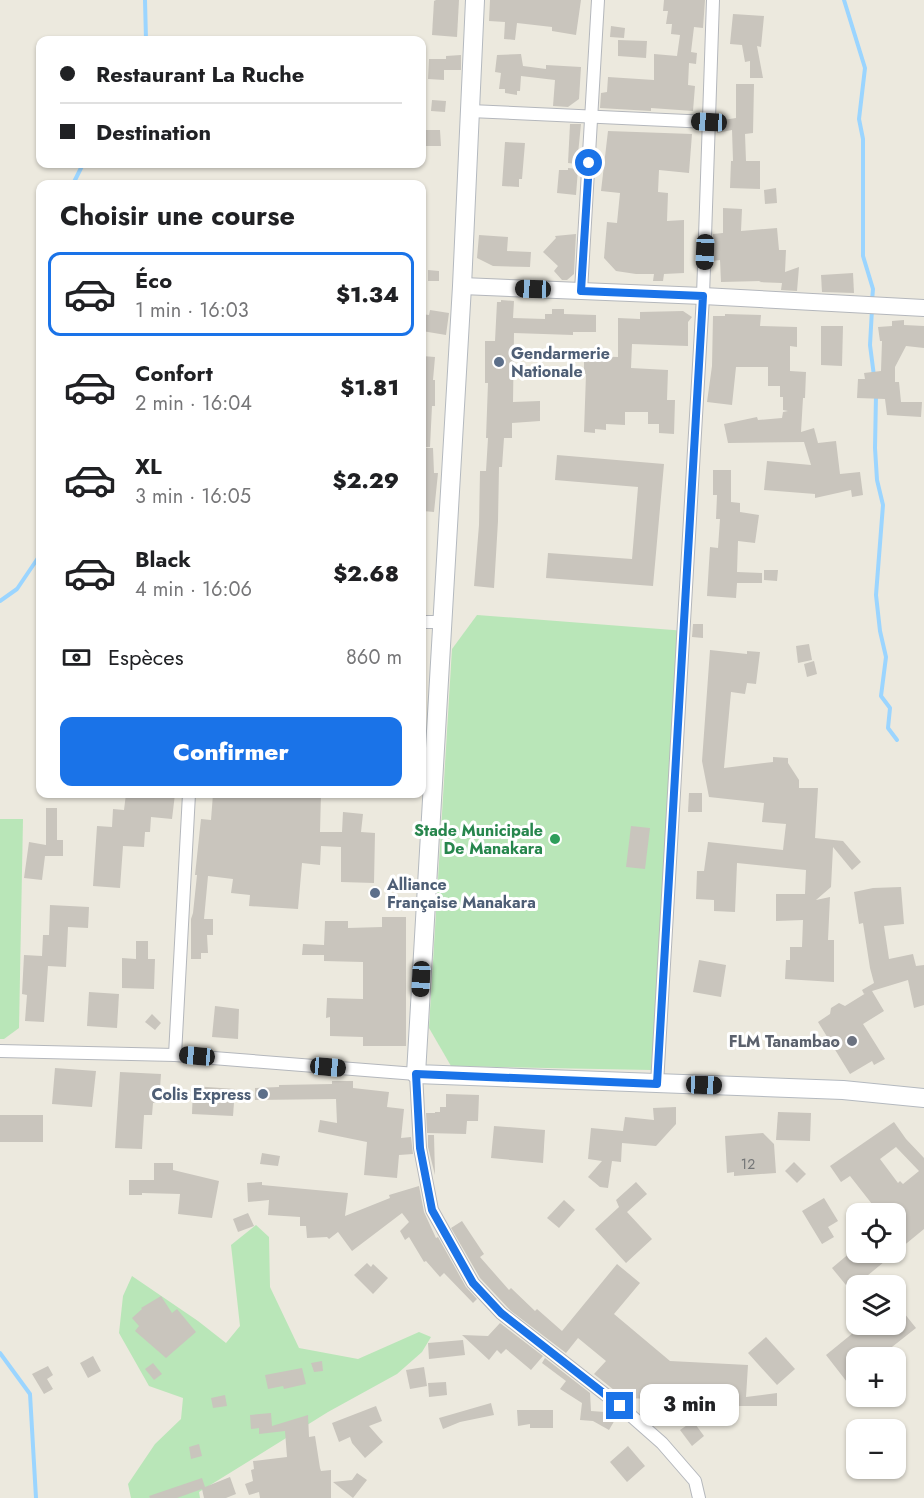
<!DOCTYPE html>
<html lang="fr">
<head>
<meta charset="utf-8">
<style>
  :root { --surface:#fff; --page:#f6f6f6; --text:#202124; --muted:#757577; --line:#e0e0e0; --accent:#1a73e8 }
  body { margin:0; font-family:Jost,sans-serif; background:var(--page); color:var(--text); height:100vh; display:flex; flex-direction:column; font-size:22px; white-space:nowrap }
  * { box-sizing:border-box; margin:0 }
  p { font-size:20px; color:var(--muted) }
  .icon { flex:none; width:33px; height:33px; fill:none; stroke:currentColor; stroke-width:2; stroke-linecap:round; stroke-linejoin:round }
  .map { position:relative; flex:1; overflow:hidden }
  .details { position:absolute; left:36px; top:180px; width:390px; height:618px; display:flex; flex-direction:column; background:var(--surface); border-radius:12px; box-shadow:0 2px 4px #0004 }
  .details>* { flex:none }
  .top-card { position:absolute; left:36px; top:36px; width:390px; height:132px; border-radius:12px; box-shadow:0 2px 4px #0004; display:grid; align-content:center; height:132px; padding:0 24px; background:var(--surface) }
  .controls { position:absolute; left:846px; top:1203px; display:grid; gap:12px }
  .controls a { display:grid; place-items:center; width:60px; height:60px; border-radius:12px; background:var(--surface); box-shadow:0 2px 4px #0004; font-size:30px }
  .end { position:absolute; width:27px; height:27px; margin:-14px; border:8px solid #1a73e8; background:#fff; box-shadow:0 0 0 3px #fff }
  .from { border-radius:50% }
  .bubble { position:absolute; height:42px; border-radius:12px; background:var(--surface); box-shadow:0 2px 4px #0004; font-size:20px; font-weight:800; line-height:42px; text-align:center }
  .car { position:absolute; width:18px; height:36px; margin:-18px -9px; border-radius:8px; box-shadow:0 0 4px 2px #0007; background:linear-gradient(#222 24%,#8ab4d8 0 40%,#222 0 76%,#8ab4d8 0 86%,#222 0) }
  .top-card b { display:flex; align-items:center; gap:21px; height:57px; font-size:22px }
  .top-card b+b { border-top:2px solid var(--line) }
  .top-card i { width:15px; height:15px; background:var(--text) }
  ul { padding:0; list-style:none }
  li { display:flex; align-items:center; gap:18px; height:84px; margin:0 12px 9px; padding:0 12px; border:3px solid transparent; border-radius:12px }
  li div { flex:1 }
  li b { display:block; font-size:22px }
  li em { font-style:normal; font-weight:800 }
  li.selected { border-color:var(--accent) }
  li>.icon { width:54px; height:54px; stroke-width:1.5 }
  h2 { padding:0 24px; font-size:27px; line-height:72px }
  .pay { display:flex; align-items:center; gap:15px; height:66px; padding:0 24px; font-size:22px }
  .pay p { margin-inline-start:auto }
  .primary-button { display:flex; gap:12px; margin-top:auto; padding:12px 24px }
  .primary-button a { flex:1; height:69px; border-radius:12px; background:var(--accent); color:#fff; font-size:24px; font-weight:800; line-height:69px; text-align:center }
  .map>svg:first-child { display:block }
  .green { fill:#b9e6b8 }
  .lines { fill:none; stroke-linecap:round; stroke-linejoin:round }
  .stream { stroke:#9bd5ff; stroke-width:4 }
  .building { fill:#c9c5bd; fill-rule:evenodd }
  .minor-casing { stroke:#b4b7bc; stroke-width:14 }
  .tertiary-casing { stroke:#b4b7bc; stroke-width:18 }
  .secondary-casing { stroke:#b4b9bf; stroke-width:20 }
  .minor { stroke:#fff; stroke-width:12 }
  .tertiary { stroke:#fff; stroke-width:16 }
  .secondary { stroke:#fff; stroke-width:18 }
  .route { stroke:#1a73e8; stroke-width:8 }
  .service-dot { fill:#5c6f8a; stroke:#fff; stroke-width:2 }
  .leisure-dot { fill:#2e9e5b; stroke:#fff; stroke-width:2 }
  .worship-dot { fill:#6b7280; stroke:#fff; stroke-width:2 }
  .labels { text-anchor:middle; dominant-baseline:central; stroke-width:6; stroke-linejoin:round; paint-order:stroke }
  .number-label { font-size:14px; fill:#747677 }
  .service-label { font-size:16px; font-weight:bold; fill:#4e5e75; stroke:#fff; text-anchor:start }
  .leisure-label { font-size:16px; font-weight:bold; fill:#27864d; stroke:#fff; text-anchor:end }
  .worship-label { font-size:16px; font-weight:bold; fill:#5b616d; stroke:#fff; text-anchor:end }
</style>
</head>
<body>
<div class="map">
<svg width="924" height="1498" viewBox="0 0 924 1498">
  <rect width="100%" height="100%" fill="#ece9de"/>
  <!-- green -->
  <g class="green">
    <path d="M477,615l209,16 -35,439 -200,-4 -22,-38 23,-379z"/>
    <path d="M0,819h23l-4,209 -15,11h-4z"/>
    <path d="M256,1225l13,12 1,50 29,61 59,11 61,-27 12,5 -9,15 -25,22 -69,38 -129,80 1,6h-69l-3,-14 27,-40 26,-25 2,-21 -34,-12 -30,-53 4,-37 9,-20 66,45 28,22 14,-17 -9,-81z"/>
  </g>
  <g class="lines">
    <!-- stream -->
    <g class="stream">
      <path d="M145,0l1,40"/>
      <path d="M844,0l21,68 -6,51 4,20v117l10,33 -1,12"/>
      <path d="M73,184l10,-20"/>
      <path d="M872,309l-2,36 4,31"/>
      <path d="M876,395l-1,53 2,32 6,25 -7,90 4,36 6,26 -5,39 9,12 -2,20 9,12"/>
      <path d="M0,601l17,-12 23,-34"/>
      <path d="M0,1353l30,41 6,104"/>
    </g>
  </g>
  <!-- building -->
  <g class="building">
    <path d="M436,0h23l-2,37 -25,-2 2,-34z"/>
    <path d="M490,0h91l-5,35 -24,-4v-4l-35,-4 -2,17 -11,-1 1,-17 -16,-1z"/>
    <path d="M664,0h41l-2,28 -9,-1 -3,25 6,1 -1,11 -7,-1 -1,22 7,1 -2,25 -42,-3v3l-51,-3 1,-15 6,-1 1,-15 46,3v-26l23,2 3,-21 -9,-1 1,-10h-6l2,-13h-5z"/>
    <path d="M733,14l31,2 -3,31 -4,-1 6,32h-13v-17l-5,1 -3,-17 -12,-1z"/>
    <path d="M611,26l14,2 -1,10 -14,-1z"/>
    <path d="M618,40l29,1 -1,17 -28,-2z"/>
    <path d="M521,54l2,12 23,3v-4l35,2 -2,32 -11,8 -15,-1 2,-26 -34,-4 -1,15h-3v4l-12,-2v-4h-6l2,-16 -6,-1 2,-17z"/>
    <path d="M461,55v15h-17v10l-16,-1 1,-20h17v-3z"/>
    <path d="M736,84h18l-1,49 -8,1 1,27h14v28l-30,-1 1,-27h2l-1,-31 -15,3v-12l19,-3z"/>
    <path d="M432,100l14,1 -1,11 -14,-1z"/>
    <path d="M570,124h11l-4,40 -9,-1z"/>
    <path d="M422,130h18l1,16h-19z"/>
    <path d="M608,131l84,3 -3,39 -30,-3 -1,22 10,1 -1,28 17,-1v53l-20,1 -1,7h-10l1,-7h-18l-20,-3 -12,-13 3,-36 10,1 3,-30 -19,-2z"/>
    <path d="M505,142l20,1 -3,36h-3v8l-17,-1z"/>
    <path d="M568,168l10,1 -2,26 -19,-2 2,-23h9z"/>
    <path d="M776,188l1,15 -12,1 -1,-14z"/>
    <path d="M723,208l19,1 -1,22 36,-3 2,22h7l-1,22 14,-5 -2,24 -16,-1 1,-7 -23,-1 2,-1 -40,1 -1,-22 -8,1 1,-27 10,-1z"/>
    <path d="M576,234l-2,40 -7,6h-5l-8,-9 4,-5 -15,-14 13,-14 -1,-2z"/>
    <path d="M479,235l29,2 -1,14 24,1 -1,15 -37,-1 -16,-8z"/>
    <path d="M428,270l11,1v10h-11z"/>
    <path d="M853,273l1,20 -32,-1 -1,-17z"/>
    <path d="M501,300l13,1 -1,17 32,1v-5h7v-5h12v5l32,1v17h-23v3l-59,-2 -1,69 27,-1v20l-28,2v15h-8l-2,29h-3l-1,54 -4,67 -20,-2 5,-61 1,-54h6l2,-33h-2l2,-55h-3v-42h10l2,-39h4z"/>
    <path d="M430,310l19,3 -3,22 -24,-4v-17l7,1z"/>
    <path d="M683,311l9,6 -4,5v24l-56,-2 -1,24 37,2 -1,30h8l-1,34 -15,-1v-9h-11v-12h-23v13l-19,-1v6l-11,-1v4l-11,-1 2,-58h-2v-18l34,1v-39l22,1v-7z"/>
    <path d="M725,314l36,1 -1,11 37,1v20l-7,-1v25l16,1 -1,26h-2l-2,34 13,-4 4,15 18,-2 4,33 20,-2 3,23 -11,2 -1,-7 -36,8v-4l-51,-4 3,-29 44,4 -7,-23 -76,1 -4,-19 33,-7 1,3 24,-2 1,-6 5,-1 -5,-1v-13h-3v-11h-12v-19h-32l-4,38 -25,-3 5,-36 1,-50h12z"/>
    <path d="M904,320v5l20,1v22l-18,-2 -11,21v15h4l2,20h21l-1,15 -34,-2 -2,-16 -28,-1 1,-19h7l-1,-6 17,-2 1,-30h-2l-2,-14 14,-1v-5z"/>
    <path d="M821,326h22l-1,40 -21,-1z"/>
    <path d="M422,356l13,1 -2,23h2v26h-3l-2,41h-8z"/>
    <path d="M422,448h11l1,25h4l-4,39 -11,-1 1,-9h-2z"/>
    <path d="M557,455l107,9 -11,122 -107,-8 2,-25 84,6 6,-72 -83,-7z"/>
    <path d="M713,470h18v32l9,1v9l19,3 -4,28 -17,-2 -1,31 25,1v10h-25l-1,15 -29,-2 3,-49 8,1 2,-29h-4l1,-24h-4z"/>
    <path d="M764,570h14l-1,11 -13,-1z"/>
    <path d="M693,624h10v14l-11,-1z"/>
    <path d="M809,644l3,16 -14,3 -2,-17z"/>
    <path d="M710,650l37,4v-3l13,1 -4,32 -9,-1 -2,11 -14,-2 -7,76 49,-6v-5l15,1v5l11,17v8h19l-3,50 28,3 18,21 -9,8 -19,-23 -2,40 -15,13 14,-3 -2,43h6v42l-49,-3 1,-19h4v-13h12l1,-27 -27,1v-27h29l1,-24 -69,-7 -2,49 -21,-1v-11l-18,-1 1,-28h7l4,-29 75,8 3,-26 -24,-2 2,-19 -55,-6 -7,-36z"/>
    <path d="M814,661l3,13 -10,3 -3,-13z"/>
    <path d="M689,793h13v19h-14z"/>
    <path d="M126,794h49l-3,25 -21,-2 -1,15h-5l-1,15 -21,-1 -3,42 -27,-2 4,-60 15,1 1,-18 11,1z"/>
    <path d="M213,794h108l-1,38h22l1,-20 20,2 -2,18 14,1 -1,50 -33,-1v-35l-20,-1 -1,19 -18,-2 -4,46 -49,-3 1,-11 -19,-2 2,-14 -25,-3 -4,43h9v16h-6l1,18h-7v6h-10v-40l2,-6 4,-38h-2l6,-56 10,1z"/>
    <path d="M46,808h11v32h6v16h-18l-3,24 -18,-2 5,-36 17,3z"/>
    <path d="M631,826l19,2 -5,41 -19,-2z"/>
    <path d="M901,887l3,37 -20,2 5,33 24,-5 3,12 8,-1v40l-10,3 -6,-28 -36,11 12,20 -21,13 22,35 -11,6 -2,-4 -22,13 -32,-52 12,-8 1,-6 8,-5 6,3 21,-13 -2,1 -2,-4 12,-7 -4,-15 -7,-45 -4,1 -5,-32 19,-4z"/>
    <path d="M50,905l39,2 -1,21 -20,-1 -2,40 -18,-1 -4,56 -19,-1 2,-26 -5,-1 2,-39 18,1 1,-21h6z"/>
    <path d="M382,917h24v129h-43v-9l-33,-1v-19l-4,1 1,-20 36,1v-37l-39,-1v-6h-22l1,-11 21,1 1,-24h23v7l34,-1z"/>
    <path d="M136,941h12v18h7l-1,30 -32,-1v-30l14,1z"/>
    <path d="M699,960l27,5 -5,32 -28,-5z"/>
    <path d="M89,992l30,2 -2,34 -30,-2z"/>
    <path d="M215,1006l24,3 -1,30 -26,-2z"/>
    <path d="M152,1014l9,9 -6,7 -10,-8z"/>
    <path d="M55,1068l41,3 -4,36 -40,-3z"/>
    <path d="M120,1072l41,2 -2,29h-6l-1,12h-8l-2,34 -27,-1z"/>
    <path d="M332,1081h21v7l36,4 -2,15 17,2 -3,29 10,-1 2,17 -14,1 -2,23 -33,-3 3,-33 -49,-10 2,-12 17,3 -1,-24 -81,1v-12l24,-1v-2l53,-1z"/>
    <path d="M193,1086l42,3 -2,27 -41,-2z"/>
    <path d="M446,1094l33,1 -1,26h-11l-1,13 -39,-1 -1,-20h9v-1h5v-5h6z"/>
    <path d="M676,1107v17l-20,22 -34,-3 -1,19 -9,-1 -4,27 -8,-1 -12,-10 14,-16 -14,-2 3,-31 32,3 2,-14 29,3 -1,-12z"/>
    <path d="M778,1112l33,1 -1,28 -34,-1z"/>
    <rect x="0" y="1115" width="43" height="27"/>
    <path d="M894,1122l12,17 18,19v71l-28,23v-38h-37l13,-10 -22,-28 -9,6 -11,-16zM896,1147l23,24 -16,13 -3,-3 -2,2 -18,-24z"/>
    <path d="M494,1126l51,4 -2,33 -52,-5z"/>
    <path d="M763,1133l11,11 2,29 -42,3v-4l-7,1 -2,-37z"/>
    <path d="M428,1135h6l1,40 -7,-28z"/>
    <path d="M262,1153l18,3 -2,10 -18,-2z"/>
    <path d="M794,1162l12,12 -9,9 -12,-12z"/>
    <path d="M154,1163h19v7l46,11 -7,37 -34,-4 2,-20 -38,-1v2h-13v-15h25z"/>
    <path d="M262,1182v3l86,8 -3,23 45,-18 -1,-3 30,-9 5,26 12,26 2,-1 28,50 11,12 -4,4 -29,-30 -4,4 -14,-16 -2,1 -15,-25 -4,3 -5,-9 9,-9 -7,-9 -50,38 -14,-19 -9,7 -2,-2 -20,1 -1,-12h-6v-9l-32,-2 1,-15 -21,2 -1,-19z"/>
    <path d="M636,1182l11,12 -20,18 25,27 -26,24 -31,-34 24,-22 -3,-7z"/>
    <path d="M824,1198l14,23 -10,6 6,10 -12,7 -20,-33z"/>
    <path d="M564,1200l11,10 -16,18 -12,-10z"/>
    <path d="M248,1213l6,13 -16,6 -5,-13z"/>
    <path d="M462,1221l22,33 -4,3 29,33 2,-2 24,23 2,-2 25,22 55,-67 23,19 -26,31 56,47 78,4 -2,32 31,-4v13h-55l1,-15 -68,-3 -1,11 -30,-1 -30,-24 12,-13 -28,-23 -12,15 -55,-42 -31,-33 -29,-50z"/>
    <path d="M851,1252h45l-46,38 -18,-22z"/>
    <path d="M367,1263l4,4 2,-3 15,14 -15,16 -19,-19z"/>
    <path d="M161,1296l11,17 5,-4 19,23 -30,26 -31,-27 4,-5 -7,-8 10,-9 -1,-1z"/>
    <path d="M896,1303l20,25 -38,30h-22v17l-9,7 -21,-27 38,-31h32z"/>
    <path d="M500,1323l43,33 -12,14 -25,-21 -5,5 -4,-4 -8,10 -27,-25 26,1z"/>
    <path d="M766,1337l29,32 -18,16 -29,-32z"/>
    <path d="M463,1340l2,15 -36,4 -1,-16z"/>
    <path d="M93,1356l8,15 -13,7 -8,-15z"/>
    <path d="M545,1358l45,35 1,18 14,1 11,6 -7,12 -16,-9 -13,-1 2,-17 -22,-14 6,-8 -24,-18z"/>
    <path d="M322,1361l1,10 -9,1 -3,-9z"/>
    <path d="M153,1363l9,11 -8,6 -9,-11z"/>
    <path d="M48,1366l5,9 -6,4 6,10 -9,5 -12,-20z"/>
    <path d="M424,1367l3,19 -17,3 -4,-19z"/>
    <path d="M302,1368l4,16 -22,5 -1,-3 -15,3 -3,-14z"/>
    <path d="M446,1382l1,13 -18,2 -1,-14z"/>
    <path d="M225,1395l2,11 -14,2 -2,-10z"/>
    <path d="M491,1403l3,12 -34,7 -17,7 -4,-11z"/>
    <path d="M376,1406l6,15 -13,5 14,16 -18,16 -13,-15 -2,-6 -11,5 -7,-19z"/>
    <path d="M517,1410h36v18h-23v-4l-12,2z"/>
    <path d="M271,1413l1,13 36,-11 1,22 6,-1 5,32 1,3 10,-1v28h-71l-1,-6 -10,3 -4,-11 8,-3 -2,-11 3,-1 -1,-8 34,-4 -2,-26 -26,3v-6l-8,1 -1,-14z"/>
    <path d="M693,1421l11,15 -12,10 -12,-16z"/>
    <path d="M199,1444l3,12 -11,3 -2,-12z"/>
    <path d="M628,1446l17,20 -18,16 -17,-20z"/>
    <path d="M357,1473l10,7 -14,18 -20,-16 19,-2z"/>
    <path d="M230,1477l6,17 -10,4h-22l-2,-9 -25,9h-27l-1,-2 53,-18 3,9z"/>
  </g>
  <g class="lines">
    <defs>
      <g id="minor">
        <path d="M470,111l239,11"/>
        <path d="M581,291l17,-291"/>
        <path d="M422,622h20"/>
        <path d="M0,1051l175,4 241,19 4,74 12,62 41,73 28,30 119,93 42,37 33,38 4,17"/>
        <path d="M175,1055l14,-261"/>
        <path d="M657,1084l46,-788 10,-296"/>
      </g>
      <path id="tertiary" d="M462,286l241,10 221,12"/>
      <path id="secondary" d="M475,0l-13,286 -46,788 427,16 81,8"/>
    </defs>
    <!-- minor casing -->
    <use href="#minor" class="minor-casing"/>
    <!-- tertiary casing -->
    <use href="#tertiary" class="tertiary-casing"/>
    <!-- secondary casing -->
    <use href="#secondary" class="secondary-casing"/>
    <!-- minor -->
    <use href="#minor" class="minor"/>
    <!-- tertiary -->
    <use href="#tertiary" class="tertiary"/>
    <!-- secondary -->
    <use href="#secondary" class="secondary"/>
  </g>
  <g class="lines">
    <!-- route -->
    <path class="route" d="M589,163l-8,128 122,5 -46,788 -241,-10 4,74 12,62 41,73 28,30 119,93"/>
  </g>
  <!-- markers -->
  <g class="service-dot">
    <circle cx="499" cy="362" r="6"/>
    <circle cx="375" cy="893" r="6"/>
    <circle cx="263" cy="1094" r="6"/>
  </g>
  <circle class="leisure-dot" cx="555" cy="839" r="6"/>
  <circle class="worship-dot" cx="852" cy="1041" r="6"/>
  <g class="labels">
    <!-- number labels -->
    <g class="number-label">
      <text x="748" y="1164">12</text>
    </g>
    <!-- service labels -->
    <g class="service-label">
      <text x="511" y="353">Gendarmerie<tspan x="511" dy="18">Nationale</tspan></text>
      <text x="387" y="884">Alliance<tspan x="387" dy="18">Française Manakara</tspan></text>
      <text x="251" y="1094" text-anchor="end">Colis Express</text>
    </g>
    <!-- leisure labels -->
    <g class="leisure-label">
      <text x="543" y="830">Stade Municipale<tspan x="543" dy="18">De Manakara</tspan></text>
    </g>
    <!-- worship labels -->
    <g class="worship-label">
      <text x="840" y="1041">FLM Tanambao</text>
    </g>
  </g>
</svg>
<div class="controls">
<a><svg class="icon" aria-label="locate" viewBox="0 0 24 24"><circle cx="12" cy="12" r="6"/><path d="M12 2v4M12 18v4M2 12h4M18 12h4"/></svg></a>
<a><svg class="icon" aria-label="layers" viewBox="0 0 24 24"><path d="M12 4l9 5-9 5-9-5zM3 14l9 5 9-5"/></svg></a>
<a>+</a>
<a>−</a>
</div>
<i class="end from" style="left:589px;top:163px"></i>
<i class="end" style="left:620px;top:1406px"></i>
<div class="bubble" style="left:640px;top:1384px;width:99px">3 min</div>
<i class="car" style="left:709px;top:122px;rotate:273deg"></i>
<i class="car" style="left:705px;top:252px;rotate:182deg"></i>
<i class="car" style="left:533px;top:289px;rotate:272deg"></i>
<i class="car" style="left:421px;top:979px;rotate:183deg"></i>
<i class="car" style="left:197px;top:1056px;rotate:275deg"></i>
<i class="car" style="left:328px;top:1067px;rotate:95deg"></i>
<i class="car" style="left:704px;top:1085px;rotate:92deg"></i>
<div class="top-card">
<b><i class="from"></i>Restaurant La Ruche</b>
<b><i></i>Destination</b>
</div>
<section class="details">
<h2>Choisir une course</h2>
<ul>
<li class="selected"><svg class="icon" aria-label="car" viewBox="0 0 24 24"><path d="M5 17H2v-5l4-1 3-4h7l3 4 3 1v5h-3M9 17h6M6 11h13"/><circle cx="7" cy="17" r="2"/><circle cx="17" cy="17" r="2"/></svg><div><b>Éco</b><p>1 min · 16:03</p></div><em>$1.34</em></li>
<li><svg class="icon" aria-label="car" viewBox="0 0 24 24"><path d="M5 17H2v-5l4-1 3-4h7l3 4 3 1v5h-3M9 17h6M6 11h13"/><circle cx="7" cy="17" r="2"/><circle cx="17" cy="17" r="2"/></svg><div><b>Confort</b><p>2 min · 16:04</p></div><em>$1.81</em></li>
<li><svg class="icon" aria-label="car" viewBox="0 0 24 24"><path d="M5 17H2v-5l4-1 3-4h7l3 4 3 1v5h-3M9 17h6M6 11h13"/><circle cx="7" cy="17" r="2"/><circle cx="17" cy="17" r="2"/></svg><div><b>XL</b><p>3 min · 16:05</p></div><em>$2.29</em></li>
<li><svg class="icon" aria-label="car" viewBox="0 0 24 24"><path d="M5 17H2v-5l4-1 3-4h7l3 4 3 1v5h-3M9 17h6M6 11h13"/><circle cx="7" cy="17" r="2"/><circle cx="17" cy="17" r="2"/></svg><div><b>Black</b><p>4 min · 16:06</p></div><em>$2.68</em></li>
</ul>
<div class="pay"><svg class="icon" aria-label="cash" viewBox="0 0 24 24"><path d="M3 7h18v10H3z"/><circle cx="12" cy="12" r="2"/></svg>Espèces<p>860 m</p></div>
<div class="primary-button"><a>Confirmer</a></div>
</section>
</div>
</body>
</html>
